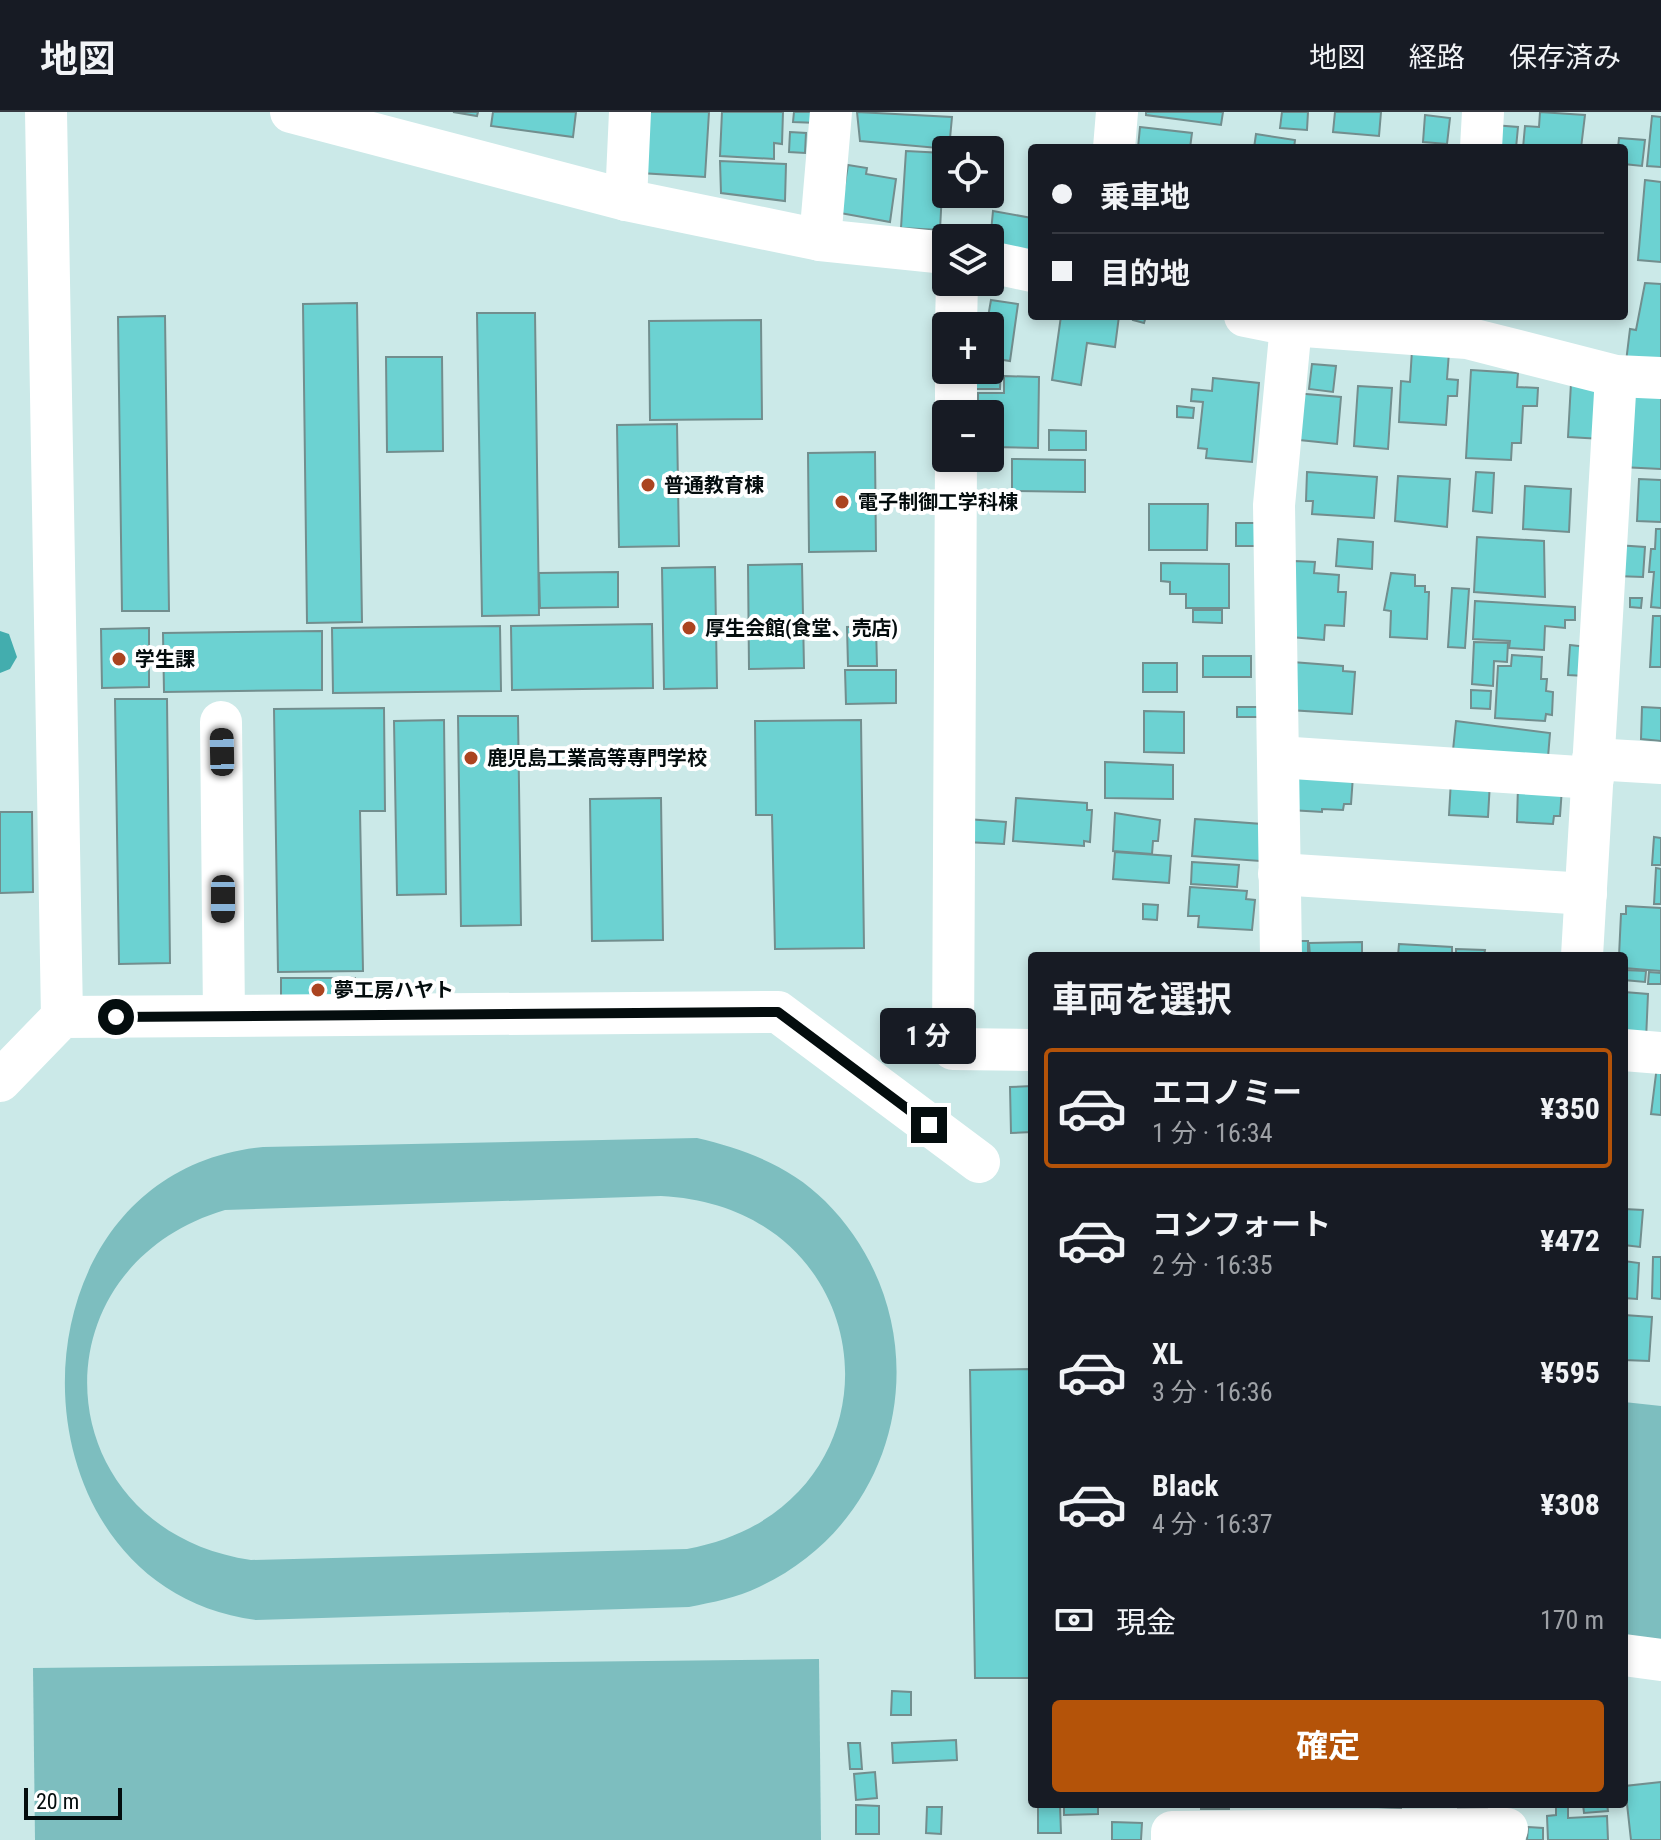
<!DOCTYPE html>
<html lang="ja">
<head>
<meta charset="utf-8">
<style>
  :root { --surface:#171b24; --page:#242831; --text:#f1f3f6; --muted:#9ea1a6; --line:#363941; --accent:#b45309 }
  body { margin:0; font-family:"Roboto Condensed","Noto Sans JP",sans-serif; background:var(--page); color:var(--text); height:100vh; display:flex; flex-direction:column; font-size:30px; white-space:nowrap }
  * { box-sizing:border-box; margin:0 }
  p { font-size:26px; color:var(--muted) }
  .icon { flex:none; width:44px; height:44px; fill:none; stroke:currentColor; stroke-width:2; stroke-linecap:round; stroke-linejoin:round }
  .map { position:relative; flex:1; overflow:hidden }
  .side { position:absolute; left:1028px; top:840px; width:600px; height:856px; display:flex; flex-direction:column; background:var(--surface); border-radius:8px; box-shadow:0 4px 12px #0003 }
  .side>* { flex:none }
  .top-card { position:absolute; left:1028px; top:32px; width:600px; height:176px; border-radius:8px; box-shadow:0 4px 12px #0003; display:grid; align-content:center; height:176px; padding:0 24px; background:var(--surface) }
  .controls { position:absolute; left:932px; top:24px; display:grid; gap:16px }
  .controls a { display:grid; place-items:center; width:72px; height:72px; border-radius:8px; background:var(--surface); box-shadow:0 4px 12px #0003; font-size:40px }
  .scale { position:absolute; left:24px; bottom:20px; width:98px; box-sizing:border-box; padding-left:8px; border:4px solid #040d0e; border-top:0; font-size:22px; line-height:28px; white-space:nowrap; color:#040d0e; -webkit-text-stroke:6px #fff; paint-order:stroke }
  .end { position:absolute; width:36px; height:36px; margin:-18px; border:10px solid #040d0e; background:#fff; box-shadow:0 0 0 4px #fff }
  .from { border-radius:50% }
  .bubble { position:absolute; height:56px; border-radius:8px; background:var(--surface); box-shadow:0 4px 12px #0003; font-size:26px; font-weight:700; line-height:56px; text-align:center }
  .car { position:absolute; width:24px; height:48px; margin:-24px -12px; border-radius:10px; box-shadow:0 0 6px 2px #0007; background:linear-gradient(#222 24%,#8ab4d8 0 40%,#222 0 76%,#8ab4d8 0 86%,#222 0) }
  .top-card b { display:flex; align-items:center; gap:28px; height:76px; font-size:30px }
  .top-card b+b { border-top:2px solid var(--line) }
  .top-card i { width:20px; height:20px; background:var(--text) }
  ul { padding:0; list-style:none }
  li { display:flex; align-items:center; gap:24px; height:120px; margin:0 16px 12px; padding:0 8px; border:4px solid transparent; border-radius:8px }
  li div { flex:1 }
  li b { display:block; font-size:30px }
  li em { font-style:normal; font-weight:700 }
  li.selected { border-color:var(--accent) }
  li>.icon { width:72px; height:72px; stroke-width:1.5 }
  h2 { padding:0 24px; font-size:36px; line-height:96px }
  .pay { display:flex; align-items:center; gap:20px; height:88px; padding:0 24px; font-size:30px }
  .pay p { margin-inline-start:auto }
  .primary-button { display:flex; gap:16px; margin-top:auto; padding:16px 24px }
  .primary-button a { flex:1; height:92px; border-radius:8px; background:var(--accent); color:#fff; font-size:32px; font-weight:700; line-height:92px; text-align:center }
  header { display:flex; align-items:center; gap:48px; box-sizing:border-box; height:112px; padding:0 40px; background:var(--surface); border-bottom:2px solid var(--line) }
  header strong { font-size:38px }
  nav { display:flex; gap:44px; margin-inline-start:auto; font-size:28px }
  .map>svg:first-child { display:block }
  .green { fill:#7dbebf; fill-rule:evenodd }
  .water { fill:#43adae }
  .building { fill:#6cd2d2; stroke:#728e8e; stroke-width:2 }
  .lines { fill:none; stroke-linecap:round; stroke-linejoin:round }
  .minor { stroke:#fff; stroke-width:42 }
  .route { stroke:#040d0e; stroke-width:10 }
  .poi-dot { fill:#ab4420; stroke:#fff; stroke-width:3 }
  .labels { text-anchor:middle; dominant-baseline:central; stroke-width:8; stroke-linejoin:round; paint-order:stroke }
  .poi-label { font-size:20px; font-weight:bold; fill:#040d0e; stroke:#fff; text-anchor:start }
</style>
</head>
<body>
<header>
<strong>地図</strong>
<nav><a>地図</a><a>経路</a><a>保存済み</a></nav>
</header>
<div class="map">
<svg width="1661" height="1728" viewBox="0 0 1661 1728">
  <rect width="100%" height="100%" fill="#cbe9e8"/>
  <!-- green -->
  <g class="green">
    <path d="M697,1026c47,11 93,28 128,63 118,118 86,315 -66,386 -22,11 -46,15 -70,20l-433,13c-256,-33 -256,-448 7,-473zM661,1084c229,11 252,311 26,353l-436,11c-204,-30 -223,-291 -26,-350z"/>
    <path d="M1624,1290l37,4v236l-37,-5z"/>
    <path d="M819,1547l2,181h-786l-2,-172z"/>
  </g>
  <!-- water -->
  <path class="water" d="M0,519l9,3 8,23 -7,12 -10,4z"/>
  <!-- building -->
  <g class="building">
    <path d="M453,0h25l-1,4z"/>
    <path d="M493,0h83l-3,25 -82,-11z"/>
    <path d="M643,0h66l-4,65 -65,-4z"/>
    <path d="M722,0h61l-1,32 -8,-1v16l-54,-3z"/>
    <path d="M794,0h25l-1,11 -25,-1z"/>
    <path d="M857,0l95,5 -3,32 -89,-8z"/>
    <path d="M1146,0h77l-2,13 -75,-10z"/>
    <path d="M1282,0h26l-1,18 -27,-2z"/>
    <path d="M1335,0h46l-2,24 -46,-4z"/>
    <path d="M1540,0l45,3 -4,33h-58l2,-22 14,1z"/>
    <path d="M1425,3l25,3 -3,26 -24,-2z"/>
    <path d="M1652,4l9,1v50l-14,-1z"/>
    <path d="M1493,13l25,2 -2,21h-25z"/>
    <path d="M1140,15l52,6 -2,15h-52z"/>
    <path d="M790,20l16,1 -1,20 -16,-1z"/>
    <path d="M1256,22l39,6 -1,8h-40z"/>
    <path d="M1619,26l26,2 -3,26 -18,-2v-16h-6z"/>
    <path d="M906,39l38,2 -4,77 -39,-2z"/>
    <path d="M720,49l66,3 -1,37 -64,-8z"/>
    <path d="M848,53l19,3 -1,6 30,5 -6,43 -50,-9z"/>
    <path d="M1645,68l16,2v80l-23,-2z"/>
    <path d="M993,99l39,7v33l-42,-8z"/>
    <path d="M1645,171l16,1v82l-35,-4 4,-33 6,1z"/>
    <path d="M991,188l27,4 -8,57 -20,-3v-32h-8v-4l5,1z"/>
    <path d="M357,191l5,319 -55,1 -4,-319z"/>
    <path d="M477,201h58l4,302 -57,1z"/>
    <path d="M165,204l4,295h-47l-4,-294z"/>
    <path d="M1061,204h58l-4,31 -28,-4 -6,42 -29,-5z"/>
    <path d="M1134,204h12l-2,7 -11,-3z"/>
    <path d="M761,208l1,99 -112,1 -1,-99z"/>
    <path d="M1412,238l37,2 -2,27 11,1 -1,16h-9l-2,29 -47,-3 2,-41 9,1z"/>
    <path d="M386,245h56l1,94 -56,1z"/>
    <path d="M990,252h11l-1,25h-25v-19h15z"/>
    <path d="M1312,252l24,2 -3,26 -24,-3z"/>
    <path d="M1471,258l47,3 -1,14 21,1 -1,18h-14l-2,37h-9l-1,17 -45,-2z"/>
    <path d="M1004,264l35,1 -1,71 -48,-1v-33h-12v-21h26z"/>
    <path d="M1213,266l46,5 -7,79 -46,-4 1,-9 -9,-1 5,-46 -12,-1 1,-12 20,2z"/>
    <path d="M1571,271l34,2 -3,54 -34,-2z"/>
    <path d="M1358,274l34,2 -4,61 -34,-3z"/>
    <path d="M1625,280l36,2v75l-40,-2z"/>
    <path d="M1294,281l47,4 -4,47 -47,-5z"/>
    <path d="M1177,294l17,2 -1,10 -16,-1z"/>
    <path d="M677,312l2,122 -60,1 -2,-122z"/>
    <path d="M1049,318l37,1v19h-37z"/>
    <path d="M875,340l1,99 -67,1 -1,-99z"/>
    <path d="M1012,347l73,1v32l-73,-1z"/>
    <path d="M1307,360l70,5 -3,41 -62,-4 1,-13h-7z"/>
    <path d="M1476,360l18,1 -2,40 -19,-2z"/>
    <path d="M1398,364l52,3 -3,48 -52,-6z"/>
    <path d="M1639,367l22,1v42l-24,-1z"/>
    <path d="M1525,374l46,3 -2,43 -46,-3z"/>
    <path d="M1149,392h59l-1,46h-58z"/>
    <rect x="1236" y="411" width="25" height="23"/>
    <path d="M1656,417h5v79l-10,-1 3,-35h-5l2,-23h4z"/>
    <path d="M1477,425l67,4 1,56 -71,-5z"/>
    <path d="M1338,427l35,3 -1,27 -36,-3z"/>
    <path d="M1616,433l29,2 -2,30 -28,-1z"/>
    <path d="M1295,449l20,1 -1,11 25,2 -1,17h8l-2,34 -19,-1 -1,15 -33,-3z"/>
    <path d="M1161,451l68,1v44h-43v-14h-16v-12l-9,-1z"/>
    <path d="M802,452l2,104 -55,1 -1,-104z"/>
    <path d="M715,455l2,121 -53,1 -2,-121z"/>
    <path d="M618,460v35l-78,1 -1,-35z"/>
    <path d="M1391,461l24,2v11h10v6h4l-2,47 -37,-2 1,-26 -7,-1z"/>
    <path d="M1452,476l17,1 -4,59 -17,-1z"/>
    <path d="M1630,486h12l-1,10 -11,-1z"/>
    <path d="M1475,489l100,6v13h-10v8l-20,-2 -1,24 -35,-2 1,-7 -37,-2z"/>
    <path d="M1193,498h29v13l-29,-1z"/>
    <path d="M1653,504h8v51h-11z"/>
    <path d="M652,512l1,64 -141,2 -1,-64z"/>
    <path d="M500,514l1,65 -168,2 -1,-65z"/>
    <path d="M876,514l1,40h-29l-1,-39z"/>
    <path d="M149,516v59l-47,1 -1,-59z"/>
    <path d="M322,519v59l-158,2 -1,-59z"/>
    <path d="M1474,530l34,1 -1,19 -13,-1 -1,25 -21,-2z"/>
    <path d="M1570,533l17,2 -2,29 -17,-1z"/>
    <path d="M1512,543l30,2 -1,22h6l-1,12 7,1 -1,23 -6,-1 -1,7 -50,-3 3,-52h13z"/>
    <rect x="1203" y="544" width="48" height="21"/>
    <path d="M1292,550l51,4v5l12,1 -3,42 -63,-4z"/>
    <rect x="1143" y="551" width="34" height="29"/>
    <path d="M845,558h51v33l-50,1z"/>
    <path d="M1471,578l20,1 -1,18 -19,-1z"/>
    <path d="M115,587h52l3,264 -51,1z"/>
    <rect x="1237" y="595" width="22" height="10"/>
    <path d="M1642,595l19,1v33l-20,-2z"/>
    <path d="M384,596l1,103h-25l3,160 -85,1 -4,-263z"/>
    <path d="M1144,599l40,1v41l-40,-1z"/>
    <path d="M458,604h60l3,209 -60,1z"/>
    <path d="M444,608l2,174 -49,1 -3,-174z"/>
    <path d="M861,608l3,228 -89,1 -3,-134h-16l-1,-94z"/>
    <path d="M1456,609l94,12 -3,36 -95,-9z"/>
    <path d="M1105,650l68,3v34l-68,-1z"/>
    <path d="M1293,664h60l-2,28h-7l-1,6 -21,-1v3l-32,-2z"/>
    <path d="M1451,668l39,2 -2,35 -39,-2z"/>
    <path d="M1518,673l44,3 -2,28h-6l-1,8 -36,-2z"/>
    <path d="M661,686l2,142 -71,1 -2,-142z"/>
    <path d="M1016,686l71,5v7h5l-2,32 -6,-1v5l-71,-5z"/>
    <path d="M0,700h32l1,80 -33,1z"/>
    <path d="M1115,701l45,7 -2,21h-5l-1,13 -39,-3z"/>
    <path d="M967,707l39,3 -2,22 -38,-2z"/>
    <path d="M1195,707l67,5 -2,37 -68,-5z"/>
    <path d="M1654,725l7,1v27h-9z"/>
    <path d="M1115,740l56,4 -2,27 -56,-4z"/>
    <path d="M1192,750l47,3 -2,22 -46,-3z"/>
    <path d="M1656,756l5,1v35h-7z"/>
    <path d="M1190,775l57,4 -1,8 9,1 -3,30 -54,-3 1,-11h-11z"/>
    <path d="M1143,792l15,1 -1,15 -14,-1z"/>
    <path d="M1626,794l35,2v63l-37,-3v-12h-5l2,-42h5z"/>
    <rect x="1290" y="829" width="18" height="15"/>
    <path d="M1362,830v14h-52l-1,-13z"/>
    <path d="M1399,832l53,3v9h-54z"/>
    <path d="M1456,837l29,1 -1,6h-28z"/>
    <path d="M1624,858l22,1 -1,11 -21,-2z"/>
    <path d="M1649,860l12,1v11h-13z"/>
    <rect x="281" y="866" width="74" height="24"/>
    <path d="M1624,880l24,2 -2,46 -22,-2z"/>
    <path d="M1657,954h4v49l-10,-1z"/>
    <path d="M1032,974v46l-21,1 -1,-46z"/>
    <path d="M1624,1097l19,1 -3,37 -16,-2z"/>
    <path d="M1653,1145h8v42l-9,-1z"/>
    <path d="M1624,1149l15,2 -2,36 -13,-1z"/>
    <path d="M1624,1203l28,2 -3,44 -25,-1z"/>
    <path d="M1032,1257v309h-57l-5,-308z"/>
    <path d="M892,1579l19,1v23h-20z"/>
    <path d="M956,1628l1,20 -64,3 -1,-20z"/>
    <path d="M848,1631h12l2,26h-12z"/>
    <path d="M875,1660l2,26 -21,2 -2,-26z"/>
    <path d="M1661,1670v58h-30l-6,-54z"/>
    <path d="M1064,1692h34v10l-34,1z"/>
    <rect x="1201" y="1692" width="28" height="5"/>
    <path d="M1379,1692h22v4l-22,-1z"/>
    <rect x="1458" y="1692" width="29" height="5"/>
    <path d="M1556,1692h12v14l39,-2 1,24h-60l-1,-24 9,-1z"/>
    <path d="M1583,1692h24l1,7 -24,2z"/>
    <path d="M856,1693l23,1v28h-23z"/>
    <path d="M1038,1694h22l1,27h-23z"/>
    <path d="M927,1695h15l-1,27 -15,-1z"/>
    <path d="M1112,1710l30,1 -1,17h-29z"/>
    <path d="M1528,1715l15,1v12h-16z"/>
  </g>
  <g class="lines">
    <!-- minor -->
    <g class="minor">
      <path d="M46,0l16,905"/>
      <path d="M291,0l335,88 194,40 126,13"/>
      <path d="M1114,36l3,-36"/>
      <path d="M1481,36l2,-36"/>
      <path d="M626,88l4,-88"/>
      <path d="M820,128l11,-128"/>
      <path d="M990,150l42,9"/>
      <path d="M1245,204l46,9 176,13 149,38 45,2"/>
      <path d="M956,214l1,-44"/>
      <path d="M956,302v-44"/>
      <path d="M956,346l-3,591 79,1"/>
      <path d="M221,610l3,294"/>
      <path d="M1278,645l315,21"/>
      <path d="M1593,647l68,4"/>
      <path d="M1279,762l307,20"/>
      <path d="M1281,844l-7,-451 17,-180"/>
      <path d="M1582,844l34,-580"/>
      <path d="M1624,938l37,3"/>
      <path d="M0,969l62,-64 716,-5 201,150"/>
      <path d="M1624,1543l37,5"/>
      <path d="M1172,1728v-8l335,-3"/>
    </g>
  </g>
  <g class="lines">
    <!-- route -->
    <path class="route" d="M116,905l662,-5 151,113"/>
  </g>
  <!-- markers -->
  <g class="poi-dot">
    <circle cx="648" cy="373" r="8"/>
    <circle cx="842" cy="390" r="8"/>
    <circle cx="689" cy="516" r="8"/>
    <circle cx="119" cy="547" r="8"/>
    <circle cx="471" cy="646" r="8"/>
    <circle cx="318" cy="878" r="8"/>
  </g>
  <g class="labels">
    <!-- poi labels -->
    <g class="poi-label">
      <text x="664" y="373">普通教育棟</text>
      <text x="858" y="390">電子制御工学科棟</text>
      <text x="705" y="516">厚生会館(食堂、売店)</text>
      <text x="135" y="547">学生課</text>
      <text x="487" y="646">鹿児島工業高等専門学校</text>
      <text x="334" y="878">夢工房ハヤト</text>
    </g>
  </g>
</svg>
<div class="controls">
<a><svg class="icon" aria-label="locate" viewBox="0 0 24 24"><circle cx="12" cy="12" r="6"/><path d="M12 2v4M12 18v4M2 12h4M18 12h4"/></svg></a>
<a><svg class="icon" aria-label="layers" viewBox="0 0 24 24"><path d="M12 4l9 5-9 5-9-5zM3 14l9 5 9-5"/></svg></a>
<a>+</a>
<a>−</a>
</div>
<div class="scale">20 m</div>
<i class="end from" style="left:116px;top:905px"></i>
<i class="end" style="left:929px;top:1013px"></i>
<div class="bubble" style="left:880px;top:896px;width:96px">1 分</div>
<i class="car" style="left:222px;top:640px;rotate:359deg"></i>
<i class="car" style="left:223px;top:787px;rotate:180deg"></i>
<div class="top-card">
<b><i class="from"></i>乗車地</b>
<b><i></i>目的地</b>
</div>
<section class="side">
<h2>車両を選択</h2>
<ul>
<li class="selected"><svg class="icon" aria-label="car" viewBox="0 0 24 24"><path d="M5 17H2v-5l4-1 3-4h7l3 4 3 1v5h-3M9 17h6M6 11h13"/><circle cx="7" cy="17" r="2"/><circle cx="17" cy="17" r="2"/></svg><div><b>エコノミー</b><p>1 分 · 16:34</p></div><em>¥350</em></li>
<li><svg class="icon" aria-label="car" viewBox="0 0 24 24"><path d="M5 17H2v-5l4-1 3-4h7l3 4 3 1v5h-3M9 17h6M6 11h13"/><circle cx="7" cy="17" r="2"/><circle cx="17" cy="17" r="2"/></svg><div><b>コンフォート</b><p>2 分 · 16:35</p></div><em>¥472</em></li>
<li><svg class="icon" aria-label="car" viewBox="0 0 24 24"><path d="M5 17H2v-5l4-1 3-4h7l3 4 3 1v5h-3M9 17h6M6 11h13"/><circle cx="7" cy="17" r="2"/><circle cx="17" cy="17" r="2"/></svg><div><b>XL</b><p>3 分 · 16:36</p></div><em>¥595</em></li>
<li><svg class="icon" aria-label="car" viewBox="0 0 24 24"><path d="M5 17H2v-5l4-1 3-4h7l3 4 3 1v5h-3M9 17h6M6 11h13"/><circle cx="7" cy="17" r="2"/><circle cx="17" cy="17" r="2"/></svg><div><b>Black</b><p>4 分 · 16:37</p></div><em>¥308</em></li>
</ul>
<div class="pay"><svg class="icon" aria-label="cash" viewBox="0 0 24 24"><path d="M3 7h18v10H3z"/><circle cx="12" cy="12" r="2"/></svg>現金<p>170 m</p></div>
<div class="primary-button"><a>確定</a></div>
</section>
</div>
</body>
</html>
